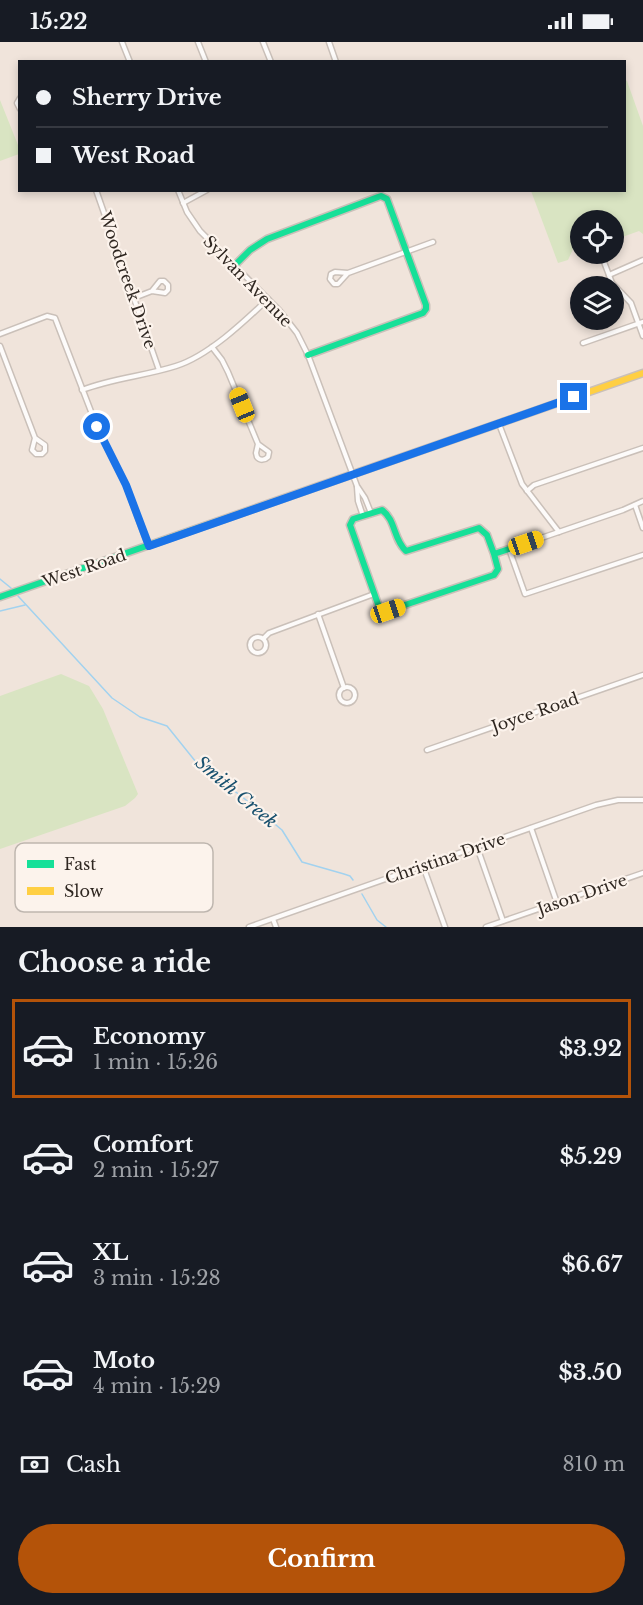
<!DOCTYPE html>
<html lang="en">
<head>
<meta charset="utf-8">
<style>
  :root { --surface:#171b24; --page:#242831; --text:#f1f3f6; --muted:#9ea1a6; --line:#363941; --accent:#b45309 }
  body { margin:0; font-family:"Libre Baskerville",serif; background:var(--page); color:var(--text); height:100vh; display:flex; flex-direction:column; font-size:22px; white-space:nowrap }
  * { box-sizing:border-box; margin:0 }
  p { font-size:20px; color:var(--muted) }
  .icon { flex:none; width:33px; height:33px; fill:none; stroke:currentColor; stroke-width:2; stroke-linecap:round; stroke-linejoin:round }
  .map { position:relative; height:885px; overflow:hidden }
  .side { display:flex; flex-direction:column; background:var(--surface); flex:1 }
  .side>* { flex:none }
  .hud { position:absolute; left:18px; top:18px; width:608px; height:132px; border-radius:0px; box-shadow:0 3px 9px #0003; display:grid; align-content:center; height:132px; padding:0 18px; background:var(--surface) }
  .controls { position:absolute; left:570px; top:168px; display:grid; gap:12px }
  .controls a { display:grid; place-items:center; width:54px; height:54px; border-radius:50%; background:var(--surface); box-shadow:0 3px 9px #0003; font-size:30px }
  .end { position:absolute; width:27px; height:27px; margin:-14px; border:8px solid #1a73e8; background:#fff; box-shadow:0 0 0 3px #fff }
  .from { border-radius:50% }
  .car { position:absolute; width:18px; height:36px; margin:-18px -9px; border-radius:8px; box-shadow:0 0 4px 2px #0007; background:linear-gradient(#f5c518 24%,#345 0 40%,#f5c518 0 76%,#345 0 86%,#f5c518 0) }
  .hud b { display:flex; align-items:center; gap:21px; height:57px; font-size:22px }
  .hud b+b { border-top:2px solid var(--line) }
  .hud i { width:15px; height:15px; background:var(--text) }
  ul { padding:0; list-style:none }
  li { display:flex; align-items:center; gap:18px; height:99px; margin:0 12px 9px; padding:0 6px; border:3px solid transparent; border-radius:0px }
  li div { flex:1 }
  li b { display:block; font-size:22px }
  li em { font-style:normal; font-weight:700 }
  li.active { border-color:var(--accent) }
  li>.icon { width:54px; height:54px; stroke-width:1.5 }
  h2 { padding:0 18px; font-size:27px; line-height:72px }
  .pay { display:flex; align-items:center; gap:15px; height:66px; padding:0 18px; font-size:22px }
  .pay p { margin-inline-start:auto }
  .cta { display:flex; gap:12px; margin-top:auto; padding:12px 18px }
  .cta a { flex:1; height:69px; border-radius:36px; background:var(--accent); color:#fff; font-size:24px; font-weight:700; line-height:69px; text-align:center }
  .status { display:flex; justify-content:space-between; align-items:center; height:42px; padding:0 30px; background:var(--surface); direction:ltr }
  .status svg { height:16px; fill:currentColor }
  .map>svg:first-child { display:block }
  .green { fill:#d9e4c2 }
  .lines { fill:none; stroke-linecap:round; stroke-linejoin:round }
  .stream { stroke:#a2d2ef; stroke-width:1.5 }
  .street-casing { stroke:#cac0b9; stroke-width:7 }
  .fast-casing { stroke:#cac0b9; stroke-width:9 }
  .slow-casing { stroke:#cac0b9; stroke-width:9 }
  .street { stroke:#fdfbfa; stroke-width:4 }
  .fast { stroke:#16e098; stroke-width:6 }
  .slow { stroke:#ffcf43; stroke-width:6 }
  .route { stroke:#1a73e8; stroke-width:8 }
  .labels { text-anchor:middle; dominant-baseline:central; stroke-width:4.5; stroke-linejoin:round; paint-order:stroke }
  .street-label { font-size:16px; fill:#2f2721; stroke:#fcf3ec }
  .water-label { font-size:18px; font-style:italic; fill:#17506e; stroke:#fcf3ec }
  .key { fill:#fcf3ec; stroke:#beb6af; stroke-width:1.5 }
  .key-label { font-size:16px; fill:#2f2721 }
</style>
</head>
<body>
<div class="status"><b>15:22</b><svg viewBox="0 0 49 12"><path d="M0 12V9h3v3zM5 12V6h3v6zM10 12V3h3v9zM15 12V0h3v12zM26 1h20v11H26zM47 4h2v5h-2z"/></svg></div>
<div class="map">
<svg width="643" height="885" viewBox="0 0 643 885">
  <rect width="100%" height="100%" fill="#f0e4db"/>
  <!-- green -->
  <g class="green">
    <path d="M624,37l3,2 16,45v108l-4,-3 -25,9v-20h-34v26l-7,3 -5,11 -10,3 -27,-72 93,-1z"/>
    <path d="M0,58l20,50 -1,4 -19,7z"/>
    <path d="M61,632l28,12 14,23 35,85 -3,4 -10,8 -125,43v-153z"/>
  </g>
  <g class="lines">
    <!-- stream -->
    <g class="stream">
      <path d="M0,537l11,9"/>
      <path d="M18,554l94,102 28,19 27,9 33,41 40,28 42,35 20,32 42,12 6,2 3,4"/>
      <path d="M0,569l25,-6"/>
      <path d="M362,852l15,26 9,7"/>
    </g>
    <defs>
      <g id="street">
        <path d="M122,0l8,20"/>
        <path d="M198,0l8,20"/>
        <path d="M263,0l8,20"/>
        <path d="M329,0l7,20"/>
        <path d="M20,56l-3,5 3,6"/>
        <path d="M96,148l63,180"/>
        <path d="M178,148l9,22 13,19 79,79 18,23 11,22 49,131 8,12 6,15"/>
        <path d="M183,161l24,-13"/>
        <path d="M601,212l11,29 19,20 12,33"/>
        <path d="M348,231l-13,-1 -4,2 -1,5 4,5h4l10,-11 85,-31"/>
        <path d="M609,233l34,-15"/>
        <path d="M134,256l18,-7 8,-10h4l4,4v5l-3,3 -13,-2"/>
        <path d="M0,292l47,-18 8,2 42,109 29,58 22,60"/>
        <path d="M583,301l60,-21"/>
        <path d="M0,304l35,92 10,7v6l-3,3h-6l-4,-4 3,-12"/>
        <path d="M212,305l10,13 6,12 30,72 -2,9 1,4c3,4 8,3 11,0l1,-5 -11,-8"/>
        <path d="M82,348c31,-12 63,-14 94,-24 32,-10 68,-44 92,-67"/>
        <path d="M499,382l23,60 37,48"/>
        <path d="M357,445l1,14 5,15"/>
        <path d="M527,449l7,-6 109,-37"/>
        <path d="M643,459l-20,9 -114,39 16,45 118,-39"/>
        <path d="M635,463l8,23"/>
        <path d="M318,572l26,74"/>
        <circle cx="258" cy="603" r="8"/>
        <path d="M264,596l5,-5 105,-39"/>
        <circle cx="347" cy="653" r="8"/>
        <path d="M427,708l216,-75"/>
        <path d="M531,786l26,75"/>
        <path d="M477,805l26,74"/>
        <path d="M423,824l22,61"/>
        <path d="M273,877l3,8"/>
        <path d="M249,885l347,-122 22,-5h25"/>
        <path d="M486,885l157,-54"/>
      </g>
      <g id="fast">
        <path d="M234,224l16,-16 17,-11 111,-42 3,-1 6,3 39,106v4l-3,4 -115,42"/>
        <path d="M494,512l4,15 -4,6 -110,37 -5,-5 -29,-82 3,-6 29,-9c14,10 11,29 24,41l73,-23 8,7 7,19 15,-5"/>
        <path d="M0,555l503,-175"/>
      </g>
      <path id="slow" d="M503,380l140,-49"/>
    </defs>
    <!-- street casing -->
    <use href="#street" class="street-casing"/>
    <!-- fast casing -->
    <use href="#fast" class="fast-casing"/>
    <!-- slow casing -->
    <use href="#slow" class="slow-casing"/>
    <!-- street -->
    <use href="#street" class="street"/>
    <!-- fast -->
    <use href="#fast" class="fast"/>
    <!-- slow -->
    <use href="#slow" class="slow"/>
  </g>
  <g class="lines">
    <!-- route -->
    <path class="route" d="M97,385l29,58 23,61 425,-149"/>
  </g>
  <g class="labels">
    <!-- street labels -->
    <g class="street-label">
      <text transform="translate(128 238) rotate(71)">Woodcreek Drive</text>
      <text transform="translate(248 239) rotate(46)">Sylvan Avenue</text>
      <text transform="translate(84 526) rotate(-19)">West Road</text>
      <text transform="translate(535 670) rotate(-19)">Joyce Road</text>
      <text transform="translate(445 816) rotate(-19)">Christina Drive</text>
      <text transform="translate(582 852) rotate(-19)">Jason Drive</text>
    </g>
    <!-- water labels -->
    <g class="water-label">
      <text transform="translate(236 750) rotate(40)">Smith Creek</text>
    </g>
  </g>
  <!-- legend -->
  <rect x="15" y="801" width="198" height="69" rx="9" class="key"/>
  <rect x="27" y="818" width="27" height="8" fill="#16e098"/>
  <rect x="27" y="845" width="27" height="8" fill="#ffcf43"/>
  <g class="key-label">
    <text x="64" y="828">Fast</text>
    <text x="64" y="855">Slow</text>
  </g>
</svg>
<div class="controls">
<a><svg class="icon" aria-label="locate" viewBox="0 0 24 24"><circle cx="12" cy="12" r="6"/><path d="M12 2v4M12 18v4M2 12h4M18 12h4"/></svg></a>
<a><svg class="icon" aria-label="layers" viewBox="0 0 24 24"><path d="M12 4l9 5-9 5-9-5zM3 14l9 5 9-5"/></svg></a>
</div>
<i class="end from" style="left:97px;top:385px"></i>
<i class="end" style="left:574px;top:355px"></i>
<i class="car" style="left:242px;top:363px;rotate:338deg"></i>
<i class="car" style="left:526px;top:501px;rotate:71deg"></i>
<i class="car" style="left:388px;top:569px;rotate:71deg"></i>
<div class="hud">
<b><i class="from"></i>Sherry Drive</b>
<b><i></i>West Road</b>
</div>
</div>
<section class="side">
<h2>Choose a ride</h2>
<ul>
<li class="active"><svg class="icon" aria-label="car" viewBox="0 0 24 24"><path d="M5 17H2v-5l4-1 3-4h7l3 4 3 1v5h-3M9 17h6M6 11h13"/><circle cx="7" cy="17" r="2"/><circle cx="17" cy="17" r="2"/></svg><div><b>Economy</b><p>1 min · 15:26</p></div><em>$3.92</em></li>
<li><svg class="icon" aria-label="car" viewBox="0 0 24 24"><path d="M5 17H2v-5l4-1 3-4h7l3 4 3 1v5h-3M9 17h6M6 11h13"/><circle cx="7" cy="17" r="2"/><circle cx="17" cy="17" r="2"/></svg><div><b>Comfort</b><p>2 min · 15:27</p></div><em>$5.29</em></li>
<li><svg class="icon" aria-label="car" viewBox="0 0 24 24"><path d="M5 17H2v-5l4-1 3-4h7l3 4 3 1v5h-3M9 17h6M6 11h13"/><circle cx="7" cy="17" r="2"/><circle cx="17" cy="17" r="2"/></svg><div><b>XL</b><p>3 min · 15:28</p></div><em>$6.67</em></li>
<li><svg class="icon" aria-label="car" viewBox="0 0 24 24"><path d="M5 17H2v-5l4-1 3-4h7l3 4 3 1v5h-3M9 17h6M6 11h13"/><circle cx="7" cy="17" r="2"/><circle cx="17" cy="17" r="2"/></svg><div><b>Moto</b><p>4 min · 15:29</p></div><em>$3.50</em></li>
</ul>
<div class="pay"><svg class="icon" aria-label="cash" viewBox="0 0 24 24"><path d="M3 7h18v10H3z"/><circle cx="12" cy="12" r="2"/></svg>Cash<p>810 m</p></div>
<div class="cta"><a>Confirm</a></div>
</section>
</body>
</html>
